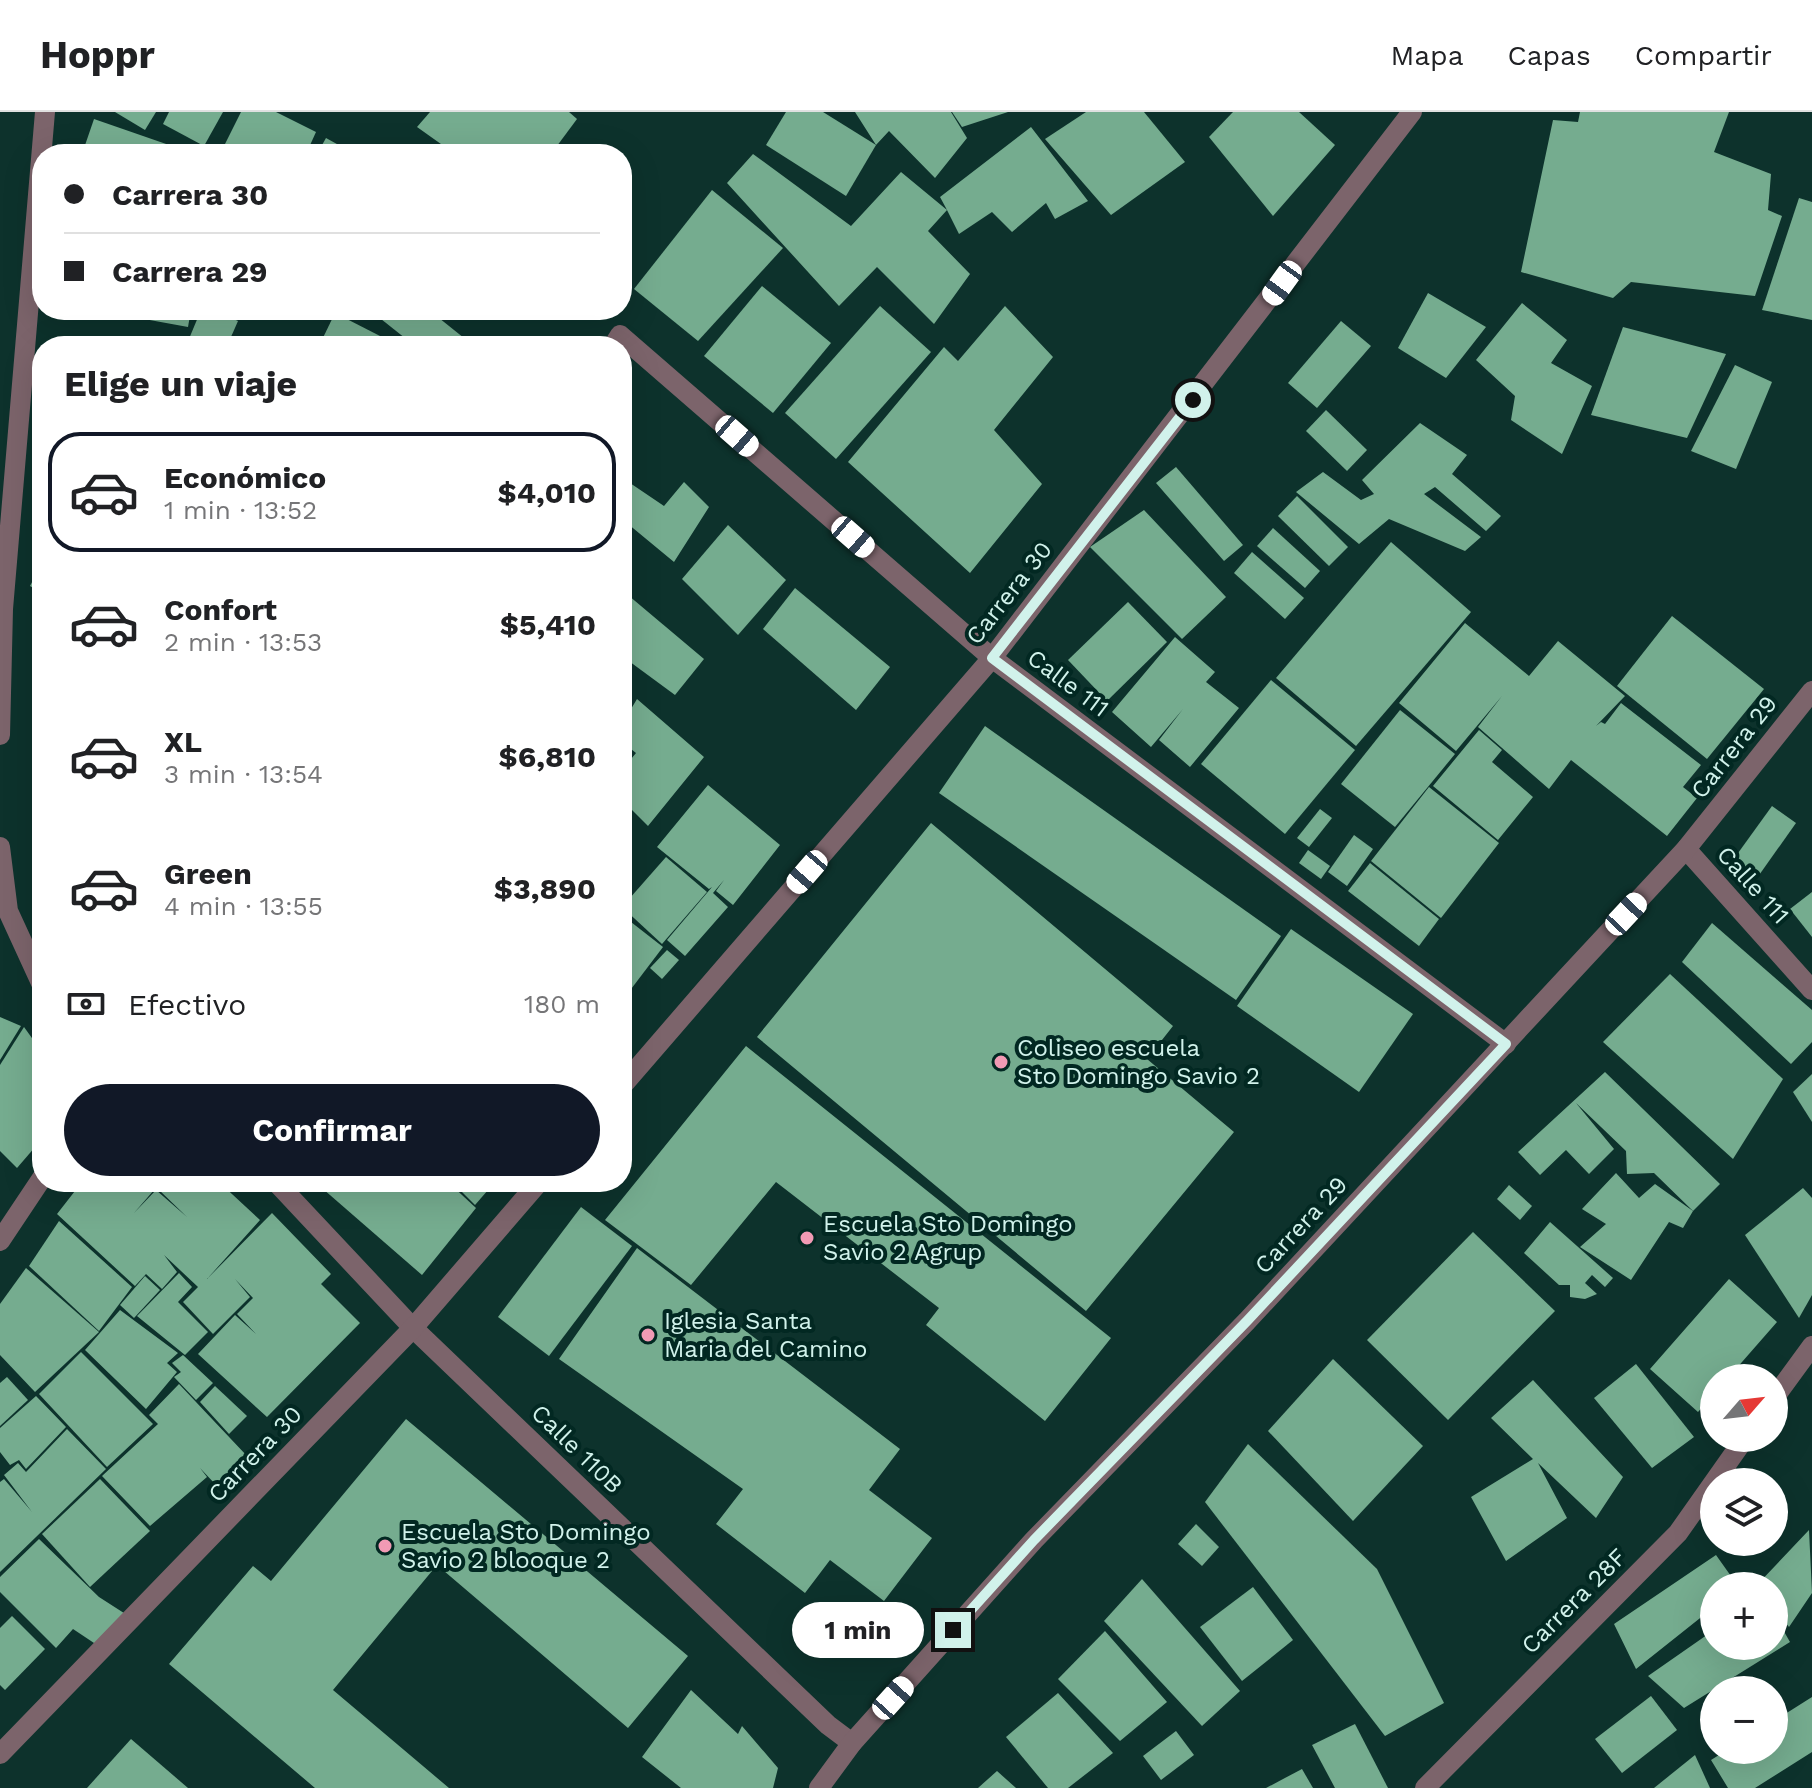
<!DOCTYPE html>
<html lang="es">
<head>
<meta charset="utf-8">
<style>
  :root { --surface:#fff; --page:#f2f2f2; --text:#202124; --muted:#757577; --line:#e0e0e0; --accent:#111827 }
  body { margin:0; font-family:"Work Sans",sans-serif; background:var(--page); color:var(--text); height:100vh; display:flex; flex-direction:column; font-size:30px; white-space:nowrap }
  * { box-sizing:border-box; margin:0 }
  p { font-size:26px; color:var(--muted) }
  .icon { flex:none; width:44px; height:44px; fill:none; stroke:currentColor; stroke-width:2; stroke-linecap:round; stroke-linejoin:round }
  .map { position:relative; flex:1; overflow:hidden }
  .drawer { position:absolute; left:32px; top:224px; width:600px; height:856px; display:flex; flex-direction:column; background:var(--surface); border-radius:32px; box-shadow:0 8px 32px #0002 }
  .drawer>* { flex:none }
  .top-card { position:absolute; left:32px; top:32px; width:600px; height:176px; border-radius:32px; box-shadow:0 8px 32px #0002; display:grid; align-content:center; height:176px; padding:0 32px; background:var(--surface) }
  .needle { width:52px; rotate:62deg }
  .controls { position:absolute; left:1700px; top:1252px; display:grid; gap:16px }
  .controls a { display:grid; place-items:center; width:88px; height:88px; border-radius:50%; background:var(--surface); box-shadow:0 8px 32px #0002; font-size:40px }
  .end { position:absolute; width:36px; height:36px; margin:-18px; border:10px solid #d1f2eb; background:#111; box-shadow:0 0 0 4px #111 }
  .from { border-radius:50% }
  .bubble { position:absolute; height:56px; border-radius:28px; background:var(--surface); box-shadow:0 8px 32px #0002; font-size:26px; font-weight:700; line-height:56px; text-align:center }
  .car { position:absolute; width:24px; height:48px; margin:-24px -12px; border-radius:10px; box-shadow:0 0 6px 2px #0007; background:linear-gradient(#fff 24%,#345 0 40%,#fff 0 76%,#345 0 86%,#fff 0) }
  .top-card b { display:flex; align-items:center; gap:28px; height:76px; font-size:30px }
  .top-card b+b { border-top:2px solid var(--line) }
  .top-card i { width:20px; height:20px; background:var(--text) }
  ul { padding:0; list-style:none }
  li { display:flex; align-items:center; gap:24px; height:120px; margin:0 16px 12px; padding:0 16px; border:4px solid transparent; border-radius:32px }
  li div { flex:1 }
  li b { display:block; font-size:30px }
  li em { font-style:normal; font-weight:700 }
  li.on { border-color:var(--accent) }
  li>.icon { width:72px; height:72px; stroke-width:1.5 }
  h2 { padding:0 32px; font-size:36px; line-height:96px }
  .pay { display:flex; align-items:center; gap:20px; height:88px; padding:0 32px; font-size:30px }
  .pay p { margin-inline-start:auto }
  .button { display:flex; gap:16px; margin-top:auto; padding:16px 32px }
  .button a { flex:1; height:92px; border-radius:48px; background:var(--accent); color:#fff; font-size:32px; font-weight:700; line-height:92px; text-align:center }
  header { display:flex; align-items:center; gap:48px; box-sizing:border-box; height:112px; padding:0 40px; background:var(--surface); border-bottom:2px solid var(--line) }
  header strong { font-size:38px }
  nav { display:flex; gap:44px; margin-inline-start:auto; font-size:28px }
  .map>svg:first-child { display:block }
  .building { fill:#75ac8f }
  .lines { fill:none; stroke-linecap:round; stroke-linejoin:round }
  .minor { stroke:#7c646b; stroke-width:20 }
  .route { stroke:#d1f2eb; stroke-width:10 }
  .poi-dot { fill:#f19ab4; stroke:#022822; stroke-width:3 }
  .labels { text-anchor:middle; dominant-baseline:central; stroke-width:8; stroke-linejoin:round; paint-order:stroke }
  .street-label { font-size:24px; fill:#d1f2eb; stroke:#022822 }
  .poi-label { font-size:24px; fill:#d1f2eb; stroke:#022822; text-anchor:start }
</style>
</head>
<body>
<header>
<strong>Hoppr</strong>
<nav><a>Mapa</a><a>Capas</a><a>Compartir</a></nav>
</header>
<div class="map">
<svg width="1812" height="1676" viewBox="0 0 1812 1676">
  <rect width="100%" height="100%" fill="#0d322c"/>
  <!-- building -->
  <g class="building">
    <path d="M115,0h41l-11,18z"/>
    <path d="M169,0h54l-19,34 -41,-22z"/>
    <path d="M241,0h35l40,20 -10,22h-72l-11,-6z"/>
    <path d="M430,0h139l8,7 -26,35h-96l-38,-27z"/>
    <path d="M786,0h37l53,33 -30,51 -80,-51z"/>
    <path d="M855,0h96l16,26 -32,40 -46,-47 -13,14z"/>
    <path d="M952,0h56l-46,15z"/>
    <path d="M1086,0h58l41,50 -74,53 -66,-76z"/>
    <path d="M1233,0h66l36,33 -62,71 -64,-79z"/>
    <path d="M1580,0h149l-15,40 57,22 -3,36 14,6 -27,80 -124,-14 -18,16 -92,-26 32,-152 25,2z"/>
    <path d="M94,7l75,26 -3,9h-84z"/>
    <path d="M1031,15l57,74 -33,18 -9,-16 -34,29 -20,-20 -33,22 -12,-24 -19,21 42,43 -36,50 -57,-57 -38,39 -112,-123 26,-29 98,72 50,-54 46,38 -7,-13z"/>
    <path d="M326,26l29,16h-38z"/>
    <path d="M712,78l71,58 -85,93 -64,-52z"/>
    <path d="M1799,86l13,4v118l-50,-10z"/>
    <path d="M762,174l69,57 -58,70 -69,-57z"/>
    <path d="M1428,181l58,34 -40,51 -48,-30z"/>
    <path d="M1522,191l45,37 -16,23 41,23 -30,68 -51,-34 4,-24 -39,-36z"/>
    <path d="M880,194l51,46 -95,107 -51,-46z"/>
    <path d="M1005,194l48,51 -59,73 48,54 -72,89 -122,-111 96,-115 14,14z"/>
    <path d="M95,198h96l-3,17z"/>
    <path d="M201,198h12l25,11 -11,25h-41z"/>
    <path d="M389,198h40l45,36h-59l-34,-27z"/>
    <path d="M335,201l47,24 -4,9h-59z"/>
    <path d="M1341,209l30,25 -54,62 -29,-25z"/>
    <path d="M1623,215l103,27 -39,84 -96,-23z"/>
    <path d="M1735,253l37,17 -36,87 -45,-18z"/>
    <path d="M1326,298l41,40 -20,21 -41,-40z"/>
    <path d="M1420,311l47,32 -15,19 49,42 -15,15 -51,-44 -11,7 57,43 -16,14 -76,-32 -30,25 -63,-52 27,-20 38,28 13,-6 -12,-14z"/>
    <path d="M1176,355l67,78 -19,16 -68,-78z"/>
    <path d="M684,370l25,25 -35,55 -52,-43v-26l8,-10 34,23z"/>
    <path d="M1297,384l51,51 -19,19 -51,-50z"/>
    <path d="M1144,398l82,87 -44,42 -92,-92z"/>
    <path d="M728,413l58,55 -48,55 -56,-56z"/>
    <path d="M1273,416l47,43 -15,17 -48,-42z"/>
    <path d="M1391,430l80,70 -115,134 -80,-68z"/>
    <path d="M1252,440l52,46 -19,21 -51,-46z"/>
    <path d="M42,451v30l-12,-7z"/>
    <path d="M795,476l95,79 -34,43 -93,-81z"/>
    <path d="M622,478l82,69 -29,36 -53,-39z"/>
    <path d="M1128,490l39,40 -60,59 -39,-41z"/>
    <path d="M1672,504l92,73 -57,70 -90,-73z"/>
    <path d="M1465,511l64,53 29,-35 67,55 -29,30 5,-4 4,2 16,-21 80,62 -18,22 14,11 -30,38 -96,-76 -22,29 -71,-62 24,-31 -46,55 -57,-48z"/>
    <path d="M1175,525l40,35 -9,10 33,26 -49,59 -31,-27 24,-31 -32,38 -39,-35z"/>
    <path d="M1271,568l84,70 -70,84 -84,-70z"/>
    <path d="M637,587l67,58 -56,69 -26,-26v-30l14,-17 -14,-11v-18z"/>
    <path d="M1400,598l55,44 -60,73 -54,-43z"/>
    <path d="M985,614l296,210 -45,64 -297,-207z"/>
    <path d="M1479,618l23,20 -10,12 41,35 -35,43 -65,-54z"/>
    <path d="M708,673l72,60 -47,60 -17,-14 8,-11 -11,13 15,14 -43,49 -18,-16 45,-53 -3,2 -52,-42z"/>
    <path d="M1429,675l70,56 -58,75 -70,-57z"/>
    <path d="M1772,694l24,17 -39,55 -24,-18z"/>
    <path d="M1320,697l12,9 -23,29 -12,-9z"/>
    <path d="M931,711l242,203 -26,33 87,73 -148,179 -329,-274z"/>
    <path d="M1354,723l19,14 -26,37 -19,-14z"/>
    <path d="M1308,738l22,16 -9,13 -22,-16z"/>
    <path d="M666,745l41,35 -45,52 -40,-37z"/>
    <path d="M1370,751l69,56 -20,27 -71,-55z"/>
    <path d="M1812,780v45l-22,-28z"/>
    <path d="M622,803l41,32 -41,54z"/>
    <path d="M1712,811l100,87v32l-21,22 -109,-102z"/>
    <path d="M1291,817l122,85 -54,78 -122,-86z"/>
    <path d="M667,838l12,10 -17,19 -12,-11z"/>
    <path d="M1670,862l113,105 -50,80 -130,-117z"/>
    <path d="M0,905l21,9 -21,34z"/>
    <path d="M24,915l18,25v87l-25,29 -17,-17v-86z"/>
    <path d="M746,934l365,292 -66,83 -119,-96 13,-17 -163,-126 -85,103 -86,-65z"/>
    <path d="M1605,960l115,112 -27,27 -39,-38 -27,1 -1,-23 -50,-48 38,46 -25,25 -23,-24 -26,25 -22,-23z"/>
    <path d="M1812,962v48l-19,-30z"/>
    <path d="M1616,1061l23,25 16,-14 38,27 -10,17 -14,-6 -38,58 -51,-33 26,-23 -24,-15z"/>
    <path d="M82,1070h79l-27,31 22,-23 31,27 -29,-28 7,-7h54l41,38 -53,59 65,-66 59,61 -10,10 39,39 -93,94 -69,-63 37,-39 21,19 -19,-20 16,-16 -18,-19 15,18 -37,37 -30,-32 15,-15 -34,-32 13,17 -15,17 -16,-15 -11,12 -78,-72z"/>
    <path d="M315,1070h133l28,26 -54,67z"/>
    <path d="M452,1070h43l-20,23z"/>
    <path d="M1509,1073l23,21 -12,14 -23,-21z"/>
    <path d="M1803,1076l9,10v97l-13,23 -54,-83z"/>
    <path d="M581,1095l51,39 -83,110 -51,-39z"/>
    <path d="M59,1109l73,66 -33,44 -70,-65z"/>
    <path d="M1550,1110l63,56 -8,9 -13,-12 -7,8 12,11 -12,5 -15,-2v-12h-11l-35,-32z"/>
    <path d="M1473,1120l82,79 -107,109 -81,-80z"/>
    <path d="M637,1136l263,201 -31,41 63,48 -48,63 -54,-41 -25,33 -89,-69 27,-35 -184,-130z"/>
    <path d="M26,1156l73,64 -64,60 -35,-37v-51z"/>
    <path d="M179,1161l13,14 -14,15 30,30 -23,23 -48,-39z"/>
    <path d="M145,1164l15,14 -26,28 -14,-13z"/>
    <path d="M1729,1167l48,43 -49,56h-14v16l-16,18 -48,-43z"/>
    <path d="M120,1198l58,43 -11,10 10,9 -31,37 -61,-59z"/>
    <path d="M81,1240l72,72 -46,43 -68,-73z"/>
    <path d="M183,1243l30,28 -17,17 -22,-23 7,-5 -9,-9z"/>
    <path d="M1333,1247l90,87 -70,75 -85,-90z"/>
    <path d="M1636,1252l58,73 -42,31 -58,-70z"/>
    <path d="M7,1265l21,23 -28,26v-43z"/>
    <path d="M1533,1268l90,97 -27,41 -58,-55 29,55 -61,43 -35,-64 62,-38 -42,-41z"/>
    <path d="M179,1272l68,72 -31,29 -16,-17 7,9 -57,49 -48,-50 56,-52 -9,-9z"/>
    <path d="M215,1274l32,30 -18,18 -29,-32z"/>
    <path d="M36,1284l30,31 -40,42 -7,-9 -9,5 -10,-13v-24z"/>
    <path d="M406,1307l282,237 -60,72 -191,-163 -104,125 116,98h-134l-146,-124 84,-98 18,15z"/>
    <path d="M67,1317l39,40 -106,103v-90l4,-3 28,33 -28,-37 14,-12 8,9z"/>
    <path d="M1248,1332l129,125 67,134 -59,33 -180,-234z"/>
    <path d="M100,1367l50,52 -60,56 -48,-53z"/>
    <path d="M1196,1412l23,23 -17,19 -24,-22z"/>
    <path d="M1809,1418l3,63 -23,34 -15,-19v-22h-18z"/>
    <path d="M39,1427l60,58 28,18 -30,30 -24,-16 -17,19 -56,-56v-15z"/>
    <path d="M1716,1443l22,31h-24v21l-78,62 -22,-45z"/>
    <path d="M1142,1467l98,112 -38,35 -98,-105z"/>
    <path d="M1253,1475l40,53 -51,41 -42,-54z"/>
    <path d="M1774,1502l16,28 -106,66 -36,-32 66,-46v16h60z"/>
    <path d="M12,1504l33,33 -40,41 -5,-5v-57z"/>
    <path d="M1105,1519l62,71 -47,39 -62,-62z"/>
    <path d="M691,1578l47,44 4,-8 36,42 -5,20h-92l-39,-31z"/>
    <path d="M1058,1581l55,60 -45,35h-20l-42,-51z"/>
    <path d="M1651,1584l26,34 -55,43 -27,-34z"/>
    <path d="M1812,1585v55l-57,36h-27l-17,-28 16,-10h47v-29z"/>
    <path d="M1355,1612l33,64h-53l-23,-43z"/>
    <path d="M1176,1619l18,24 -33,25 -18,-24z"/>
    <path d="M131,1627l57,49h-101z"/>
    <path d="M1695,1643l15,33h-56z"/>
    <path d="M1302,1657l11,19h-47z"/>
    <path d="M997,1659l19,17h-38z"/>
  </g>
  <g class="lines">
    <!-- minor -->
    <g class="minor">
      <path d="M613,234l7,-11 372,323 514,386"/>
      <path d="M0,623l3,-126 42,-497"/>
      <path d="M0,735l8,64 34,74"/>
      <path d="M1686,737l126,141"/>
      <path d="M622,974l370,-428 420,-546"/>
      <path d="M276,1070l137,146 415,397 24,18"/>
      <path d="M0,1129l42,-63"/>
      <path d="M1774,1286l38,-52"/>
      <path d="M0,1642l413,-426 126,-146"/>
      <path d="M819,1676l33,-45 182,-203 213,-219 439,-472 126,-158"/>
      <path d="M1425,1676l253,-255 67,-95"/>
    </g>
  </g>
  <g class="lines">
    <!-- route -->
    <path class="route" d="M953,1518l81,-90 213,-219 259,-277 -514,-386 201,-258"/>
  </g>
  <!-- markers -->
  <g class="poi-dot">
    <circle cx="1001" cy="950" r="8"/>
    <circle cx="807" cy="1126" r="8"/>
    <circle cx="648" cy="1223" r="8"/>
    <circle cx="385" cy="1434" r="8"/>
  </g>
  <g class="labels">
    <!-- street labels -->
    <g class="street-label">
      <text transform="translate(1009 481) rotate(-52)">Carrera 30</text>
      <text transform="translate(1068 571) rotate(37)">Calle 111</text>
      <text transform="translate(1734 635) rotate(-52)">Carrera 29</text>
      <text transform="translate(1753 773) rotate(48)">Calle 111</text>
      <text transform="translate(1301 1113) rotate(-47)">Carrera 29</text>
      <text transform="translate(577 1337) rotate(44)">Calle 110B</text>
      <text transform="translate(255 1342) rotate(-46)">Carrera 30</text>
      <text transform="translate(1574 1489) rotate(-45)">Carrera 28F</text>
    </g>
    <!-- poi labels -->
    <g class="poi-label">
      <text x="1017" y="936">Coliseo escuela<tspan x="1017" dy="28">Sto Domingo Savio 2</tspan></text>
      <text x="823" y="1112">Escuela Sto Domingo<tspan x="823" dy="28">Savio 2 Agrup</tspan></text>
      <text x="664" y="1209">Iglesia Santa<tspan x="664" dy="28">Maria del Camino</tspan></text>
      <text x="401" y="1420">Escuela Sto Domingo<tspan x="401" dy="28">Savio 2 blooque 2</tspan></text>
    </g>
  </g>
</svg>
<div class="controls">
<a><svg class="needle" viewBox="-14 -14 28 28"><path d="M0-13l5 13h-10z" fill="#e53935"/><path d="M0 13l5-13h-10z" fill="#757577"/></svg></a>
<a><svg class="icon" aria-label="layers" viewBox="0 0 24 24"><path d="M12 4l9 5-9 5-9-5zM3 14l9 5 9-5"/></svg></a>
<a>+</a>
<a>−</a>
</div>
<i class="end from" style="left:1193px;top:288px"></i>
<i class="end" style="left:953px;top:1518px"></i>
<div class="bubble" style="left:792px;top:1490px;width:132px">1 min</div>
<i class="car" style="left:1282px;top:171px;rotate:216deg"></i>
<i class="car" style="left:737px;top:324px;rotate:131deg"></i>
<i class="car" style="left:853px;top:425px;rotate:131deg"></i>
<i class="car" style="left:807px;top:760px;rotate:221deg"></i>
<i class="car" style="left:1626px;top:802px;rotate:43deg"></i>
<i class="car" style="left:893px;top:1586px;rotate:42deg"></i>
<div class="top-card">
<b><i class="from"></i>Carrera 30</b>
<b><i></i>Carrera 29</b>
</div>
<section class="drawer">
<h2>Elige un viaje</h2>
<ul>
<li class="on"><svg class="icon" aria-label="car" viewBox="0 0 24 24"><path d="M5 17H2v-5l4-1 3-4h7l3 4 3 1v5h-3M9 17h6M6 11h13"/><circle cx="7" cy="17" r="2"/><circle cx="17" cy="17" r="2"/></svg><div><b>Económico</b><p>1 min · 13:52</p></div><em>$4,010</em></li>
<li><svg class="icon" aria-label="car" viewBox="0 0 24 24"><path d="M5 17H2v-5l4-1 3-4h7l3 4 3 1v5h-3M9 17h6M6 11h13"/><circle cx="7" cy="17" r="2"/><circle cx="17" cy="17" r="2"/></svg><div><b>Confort</b><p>2 min · 13:53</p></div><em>$5,410</em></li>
<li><svg class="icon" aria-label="car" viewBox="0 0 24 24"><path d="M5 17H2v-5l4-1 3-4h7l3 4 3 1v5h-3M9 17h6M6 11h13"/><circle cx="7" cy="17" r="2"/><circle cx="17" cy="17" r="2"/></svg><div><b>XL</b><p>3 min · 13:54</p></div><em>$6,810</em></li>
<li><svg class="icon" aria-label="car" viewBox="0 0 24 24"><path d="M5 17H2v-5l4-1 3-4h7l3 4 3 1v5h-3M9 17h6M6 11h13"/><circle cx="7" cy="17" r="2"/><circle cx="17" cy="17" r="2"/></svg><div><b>Green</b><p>4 min · 13:55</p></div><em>$3,890</em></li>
</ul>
<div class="pay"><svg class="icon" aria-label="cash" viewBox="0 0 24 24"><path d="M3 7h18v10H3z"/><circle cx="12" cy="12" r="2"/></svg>Efectivo<p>180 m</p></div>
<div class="button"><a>Confirmar</a></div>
</section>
</div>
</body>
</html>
